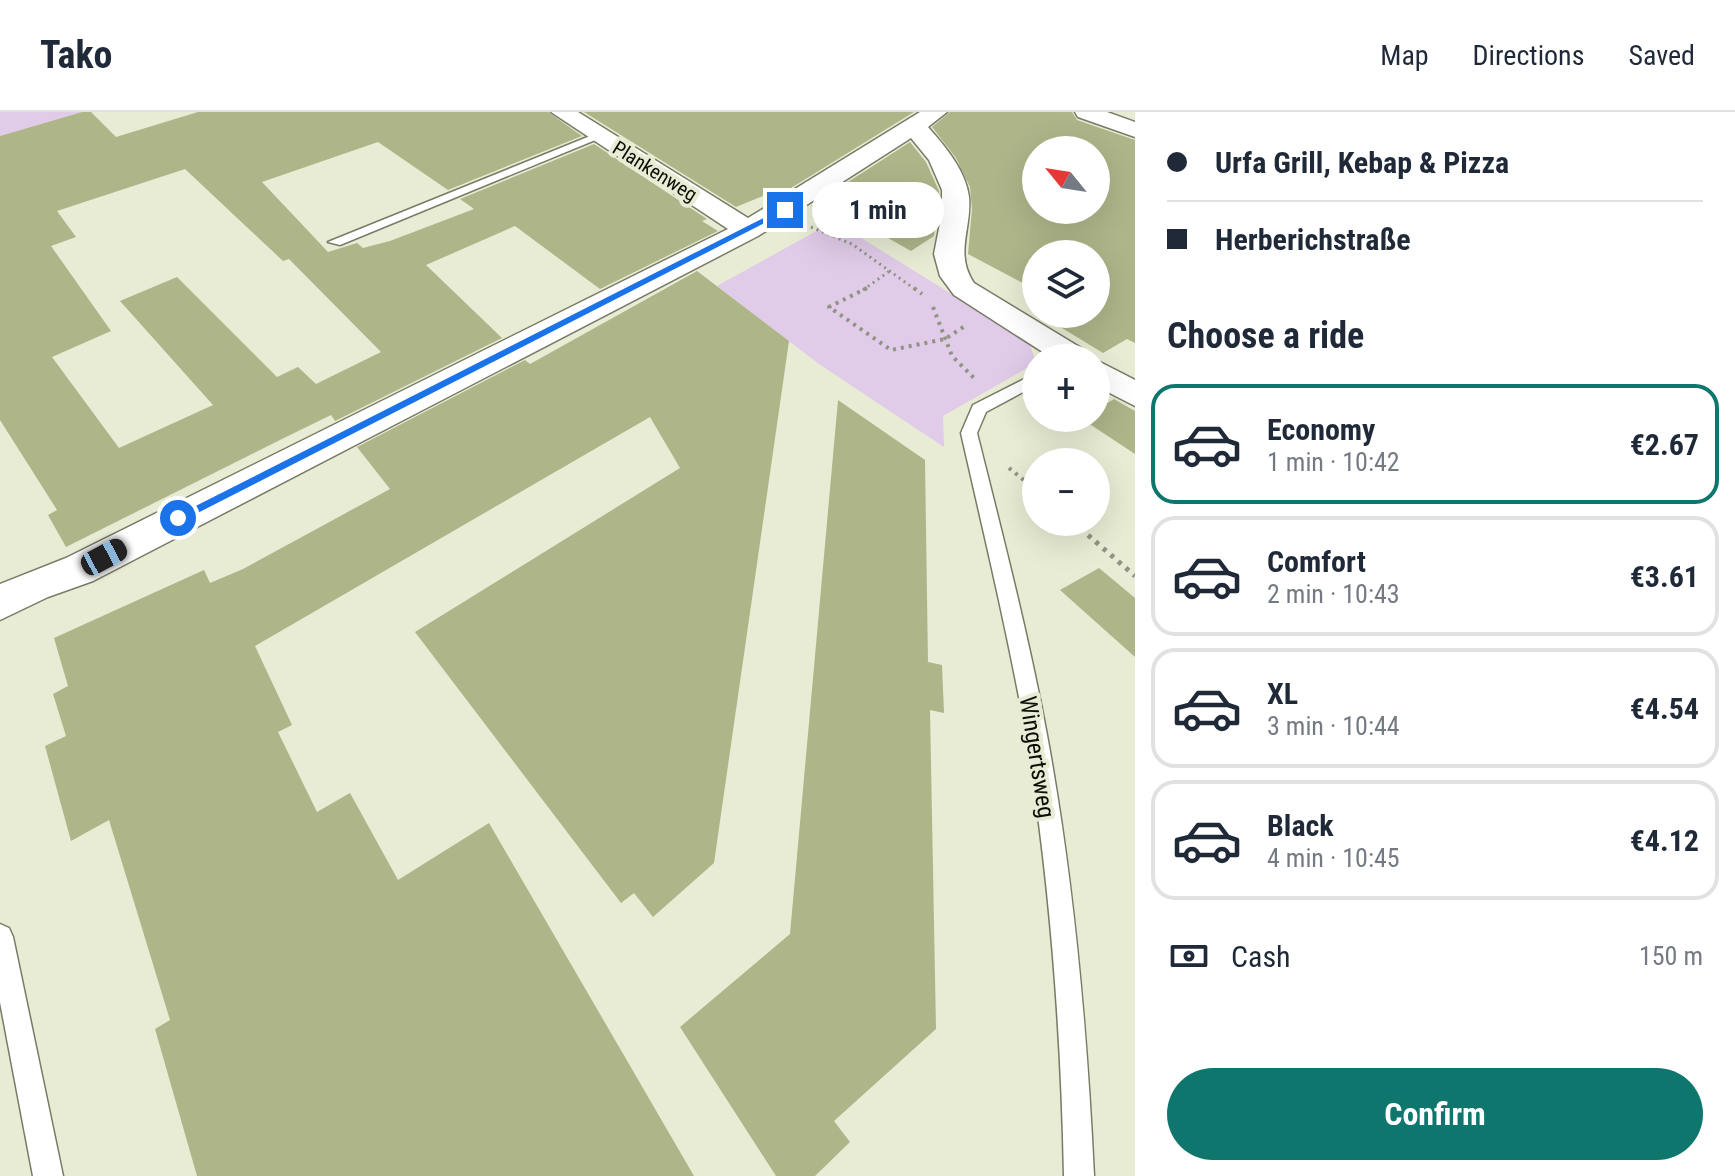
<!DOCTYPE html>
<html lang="en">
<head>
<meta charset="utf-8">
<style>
  :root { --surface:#fff; --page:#f6f6f7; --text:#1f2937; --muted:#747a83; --line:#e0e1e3; --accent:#0f766e }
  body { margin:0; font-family:"Roboto Condensed",sans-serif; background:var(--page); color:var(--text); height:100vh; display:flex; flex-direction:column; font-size:30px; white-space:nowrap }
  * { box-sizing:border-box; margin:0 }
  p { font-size:26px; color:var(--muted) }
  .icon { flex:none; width:44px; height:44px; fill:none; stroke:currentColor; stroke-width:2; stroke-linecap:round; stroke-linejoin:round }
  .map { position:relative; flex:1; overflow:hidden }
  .panel { display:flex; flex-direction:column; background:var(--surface); width:600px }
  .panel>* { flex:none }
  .top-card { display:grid; align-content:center; height:176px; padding:0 32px; background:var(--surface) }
  .needle { width:52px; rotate:300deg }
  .buttons { position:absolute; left:1022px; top:24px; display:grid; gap:16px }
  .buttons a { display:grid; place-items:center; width:88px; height:88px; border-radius:50%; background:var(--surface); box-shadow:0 8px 32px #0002; font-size:40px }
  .end { position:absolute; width:36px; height:36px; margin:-18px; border:10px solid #1a73e8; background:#fff; box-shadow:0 0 0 4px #fff }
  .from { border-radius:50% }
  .bubble { position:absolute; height:56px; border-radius:28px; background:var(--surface); box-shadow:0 8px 32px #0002; font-size:26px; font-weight:700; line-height:56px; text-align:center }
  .car { position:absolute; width:24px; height:48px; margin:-24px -12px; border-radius:10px; box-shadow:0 0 6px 2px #0007; background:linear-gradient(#222 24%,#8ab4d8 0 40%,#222 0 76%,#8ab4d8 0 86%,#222 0) }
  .top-card b { display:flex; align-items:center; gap:28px; height:76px; font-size:30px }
  .top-card b+b { border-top:2px solid var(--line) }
  .top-card i { width:20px; height:20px; background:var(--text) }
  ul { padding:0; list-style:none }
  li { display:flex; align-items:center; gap:24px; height:120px; margin:0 16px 12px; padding:0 16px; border:4px solid var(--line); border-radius:24px }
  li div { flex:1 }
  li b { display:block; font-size:30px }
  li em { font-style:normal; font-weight:700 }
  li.active { border-color:var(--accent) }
  li>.icon { width:72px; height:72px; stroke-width:1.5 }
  h2 { padding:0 32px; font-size:36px; line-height:96px }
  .pay { display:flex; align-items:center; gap:20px; height:88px; padding:0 32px; font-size:30px }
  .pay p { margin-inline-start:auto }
  .primary-button { display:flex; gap:16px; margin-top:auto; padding:16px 32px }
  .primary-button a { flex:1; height:92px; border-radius:48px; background:var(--accent); color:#fff; font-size:32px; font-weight:700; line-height:92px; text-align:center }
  header { display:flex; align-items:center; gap:48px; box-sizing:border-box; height:112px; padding:0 40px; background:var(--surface); border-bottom:2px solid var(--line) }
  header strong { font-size:38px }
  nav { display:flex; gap:44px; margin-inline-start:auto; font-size:28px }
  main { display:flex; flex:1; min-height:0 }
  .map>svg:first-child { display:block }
  .green { fill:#e0cbe8 }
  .building { fill:#aeb589; fill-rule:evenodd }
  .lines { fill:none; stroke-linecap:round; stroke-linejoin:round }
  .lane-casing { stroke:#787b66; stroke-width:3 }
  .street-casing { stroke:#787b66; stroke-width:3 }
  .path-far2 { stroke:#919483; stroke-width:3; stroke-dasharray:2 4; stroke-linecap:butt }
  .path-far1 { stroke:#919483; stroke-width:4; stroke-dasharray:3 5; stroke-linecap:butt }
  .path { stroke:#919483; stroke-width:5; stroke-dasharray:4 6; stroke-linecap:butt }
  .lane { fill:#fff; fill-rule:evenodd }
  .street { fill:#fff; fill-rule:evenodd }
  .route { fill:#1a73e8 }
  .labels { text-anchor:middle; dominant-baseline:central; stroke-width:8; stroke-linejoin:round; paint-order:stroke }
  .far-street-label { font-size:20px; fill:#0d0e07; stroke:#e8ecd4 }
  .street-label { font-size:24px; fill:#0d0e07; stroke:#e8ecd4 }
</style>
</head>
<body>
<header>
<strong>Tako</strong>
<nav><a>Map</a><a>Directions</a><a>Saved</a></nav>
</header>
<main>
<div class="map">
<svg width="1135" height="1064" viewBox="0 0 1135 1064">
  <rect width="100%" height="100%" fill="#e8ecd4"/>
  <!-- green -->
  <g class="green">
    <path d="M0,0h82l-82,24z"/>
    <path d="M826,109l11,2 192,119 7,21 -93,53 1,31 -125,-83 -102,-78 112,-62z"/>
  </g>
  <!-- building -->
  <g class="building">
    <path d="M82,0h9l25,25 82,-25h350l34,24 -134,54 -70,-48 -116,40 66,70 29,-9 6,5 27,-7 84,-32 -14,-10 134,-55 113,75 -5,2 16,10 -118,58 -85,-63 -89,39 76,73 -167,83 -4,-6 -47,23 -218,109 -18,-32 9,-5 -57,-90v-284zM185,57l98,92 6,-2 92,93 -65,32 -18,-17 -21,10 -100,-100 -57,24 93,104 -94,43 -67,-91 59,-26 -60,-85 25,-9 -19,-26z"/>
    <path d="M584,0h330l-131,81 -6,-3 -41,17z"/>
    <path d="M950,0h122l5,8 58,20v203l-8,-4 -24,14 -64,-39h57v-60h-60v36l-68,-36 4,-45 -2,-22 -14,-29 -24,-31zM1036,38h60v60h-60z"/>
    <path d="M910,30l16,20 13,29 -5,45 -23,15 -23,-13 -23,-7 -54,-25z"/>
    <path d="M697,159l92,70 -75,522 -61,54 -19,-24 -13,10 -206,-271 265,-164 -30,-51 -395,229 37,79 -14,7 39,80 33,-19 48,87 91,-57 205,353h-497l-42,-147 15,-9 -61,-200 -38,21 -26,-95 21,-10 -13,-42 15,-8 -14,-48 150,-68 6,13 33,-14 147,-80 -33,-42 168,-87 5,4z"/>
    <path d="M1114,287l21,12v43l-53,-35 14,-1v-8z"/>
    <path d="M838,288l87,60 3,202 14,3 2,48 -14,-3 6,319 -102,92 16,21 -35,34h-39l-96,-149 110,-93z"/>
    <path d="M1099,456l36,30v59l-75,-67z"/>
  </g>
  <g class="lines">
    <defs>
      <g id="lane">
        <path d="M595,22l10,2 -265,109 -12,-3z"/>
        <path d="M1036,261v12l-50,27 -9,21c25,100 51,200 70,302 27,146 40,293 47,441h-30c-3,-148 -14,-295 -38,-441 -18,-101 -42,-201 -65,-302l12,-28z"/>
        <path d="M0,812l9,4 4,9 50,239h-30l-33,-174z"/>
      </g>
      <g id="street">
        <path d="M551,0h27l170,106 172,-106h27l-19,15c17,19 38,44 41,70 3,32 -15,56 5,86l112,68 5,7h-39l-98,-63 -14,-19 -6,-22 8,-41v-23l-13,-30 -18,-22 -153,98 -665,345 -45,16 -48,23v-36l66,-26 662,-329z"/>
        <path d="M1075,0h32l28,10v15l-57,-20z"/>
        <path d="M1096,248l39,20v26l-39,-20z"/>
      </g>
    </defs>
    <!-- lane casing -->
    <use href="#lane" class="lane-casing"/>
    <!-- street casing -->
    <use href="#street" class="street-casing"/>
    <!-- path-far2 -->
    <g class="path-far2">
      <path d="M811,115l41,17 64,46"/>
      <path d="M863,178l28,-20"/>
    </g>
    <!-- path-far1 -->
    <g class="path-far1">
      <path d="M867,176l-38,19 62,43 54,-11 20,-13"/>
      <path d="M914,176l8,6"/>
      <path d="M933,195l19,49 24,24"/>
      <path d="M1009,356l27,22"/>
    </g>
    <!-- path -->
    <path class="path" d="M1073,410l62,54"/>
    <!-- lane -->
    <use href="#lane" class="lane"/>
    <!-- street -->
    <use href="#street" class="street"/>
  </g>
  <!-- route -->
  <path class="route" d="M785,95l3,4 -606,310 -10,-3z"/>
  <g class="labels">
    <!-- far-street labels -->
    <g class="far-street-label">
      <text transform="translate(655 59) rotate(32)">Plankenweg</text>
    </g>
    <!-- street labels -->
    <g class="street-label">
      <text transform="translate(1037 645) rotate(81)">Wingertsweg</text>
    </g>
  </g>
</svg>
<div class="buttons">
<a><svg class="needle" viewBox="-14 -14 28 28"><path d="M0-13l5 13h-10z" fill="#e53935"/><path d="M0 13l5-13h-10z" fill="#747a83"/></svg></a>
<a><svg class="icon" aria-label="layers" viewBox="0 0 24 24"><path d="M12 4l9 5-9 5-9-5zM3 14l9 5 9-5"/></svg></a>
<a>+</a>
<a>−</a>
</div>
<i class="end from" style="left:178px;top:406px"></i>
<i class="end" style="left:785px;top:98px"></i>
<div class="bubble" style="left:812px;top:70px;width:132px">1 min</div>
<i class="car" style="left:104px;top:445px;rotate:62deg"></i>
</div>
<section class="panel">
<div class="top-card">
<b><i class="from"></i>Urfa Grill, Kebap &amp; Pizza</b>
<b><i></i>Herberichstraße</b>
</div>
<h2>Choose a ride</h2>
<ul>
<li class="active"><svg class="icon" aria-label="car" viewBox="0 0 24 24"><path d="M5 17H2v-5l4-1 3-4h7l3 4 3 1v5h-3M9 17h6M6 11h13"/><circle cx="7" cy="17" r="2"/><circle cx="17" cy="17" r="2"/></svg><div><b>Economy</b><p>1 min · 10:42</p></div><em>€2.67</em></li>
<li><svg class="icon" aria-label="car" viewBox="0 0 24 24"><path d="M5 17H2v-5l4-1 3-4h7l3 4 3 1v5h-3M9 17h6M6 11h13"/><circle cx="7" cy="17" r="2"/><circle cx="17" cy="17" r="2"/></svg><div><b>Comfort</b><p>2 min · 10:43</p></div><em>€3.61</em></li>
<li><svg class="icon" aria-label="car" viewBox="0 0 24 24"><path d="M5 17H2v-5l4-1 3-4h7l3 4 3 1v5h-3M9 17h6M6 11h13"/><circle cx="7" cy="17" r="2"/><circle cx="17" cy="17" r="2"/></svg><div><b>XL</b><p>3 min · 10:44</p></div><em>€4.54</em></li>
<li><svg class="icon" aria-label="car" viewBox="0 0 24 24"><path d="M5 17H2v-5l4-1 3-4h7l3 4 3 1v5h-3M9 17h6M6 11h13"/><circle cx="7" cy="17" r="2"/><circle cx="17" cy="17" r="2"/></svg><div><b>Black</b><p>4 min · 10:45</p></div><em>€4.12</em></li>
</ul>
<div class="pay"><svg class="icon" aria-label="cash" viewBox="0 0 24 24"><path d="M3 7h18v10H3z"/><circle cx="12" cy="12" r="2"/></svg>Cash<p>150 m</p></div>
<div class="primary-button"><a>Confirm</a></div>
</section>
</main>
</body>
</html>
